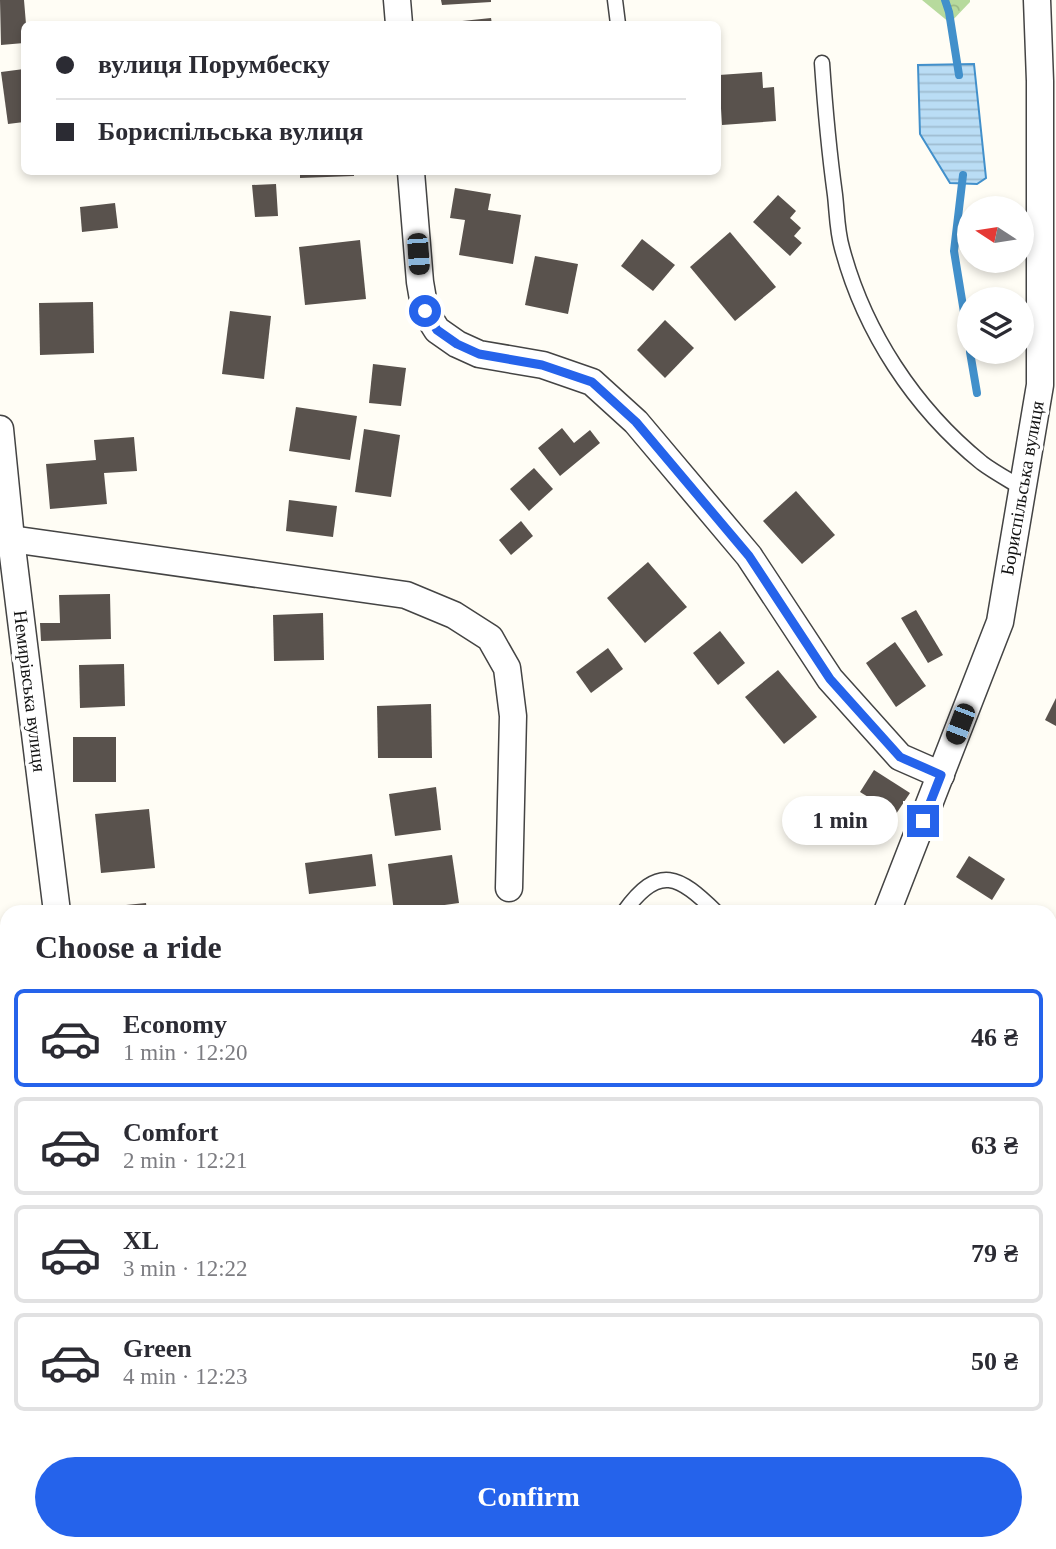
<!DOCTYPE html>
<html lang="en">
<head>
<meta charset="utf-8">
<style>
  :root { --surface:#fff; --page:#f2f2f3; --text:#2b2b33; --muted:#7c7c81; --line:#e1e1e2; --accent:#2563eb }
  body { margin:0; font-family:"Times New Roman",serif; background:var(--page); color:var(--text); height:100vh; display:flex; flex-direction:column; font-size:26px; white-space:nowrap }
  * { box-sizing:border-box; margin:0 }
  p { font-size:23px; color:var(--muted) }
  .icon { flex:none; width:38px; height:38px; fill:none; stroke:currentColor; stroke-width:2; stroke-linecap:round; stroke-linejoin:round }
  .map { position:relative; flex:1; overflow:hidden }
  .sheet { position:absolute; left:0px; top:905px; width:1057px; height:646px; display:flex; flex-direction:column; background:var(--surface); border-radius:21px 21px 0 0; box-shadow:0 4px 10px #0003 }
  .sheet>* { flex:none }
  .guide { position:absolute; left:21px; top:21px; width:700px; height:154px; border-radius:10px; box-shadow:0 4px 10px #0003; display:grid; align-content:center; height:154px; padding:0 35px; background:var(--surface) }
  .needle { width:46px; rotate:282deg }
  .tools { position:absolute; left:957px; top:196px; display:grid; gap:14px }
  .tools a { display:grid; place-items:center; width:77px; height:77px; border-radius:50%; background:var(--surface); box-shadow:0 4px 10px #0003; font-size:35px }
  .end { position:absolute; width:32px; height:32px; margin:-16px; border:9px solid #2563eb; background:#fff; box-shadow:0 0 0 4px #fff }
  .from { border-radius:50% }
  .bubble { position:absolute; height:49px; border-radius:24px; background:var(--surface); box-shadow:0 4px 10px #0003; font-size:23px; font-weight:700; line-height:49px; text-align:center }
  .car { position:absolute; width:21px; height:42px; margin:-21px -10px; border-radius:9px; box-shadow:0 0 5px 2px #0007; background:linear-gradient(#222 24%,#8ab4d8 0 40%,#222 0 76%,#8ab4d8 0 86%,#222 0) }
  .guide b { display:flex; align-items:center; gap:24px; height:66px; font-size:26px }
  .guide b+b { border-top:2px solid var(--line) }
  .guide i { width:18px; height:18px; background:var(--text) }
  ul { padding:0; list-style:none }
  li { display:flex; align-items:center; gap:21px; height:98px; margin:0 14px 10px; padding:0 21px; border:4px solid var(--line); border-radius:10px }
  li div { flex:1 }
  li b { display:block; font-size:26px }
  li em { font-style:normal; font-weight:700 }
  li.selected { border-color:var(--accent) }
  li>.icon { width:63px; height:63px; stroke-width:1.5 }
  h2 { padding:0 35px; font-size:32px; line-height:84px }
  .cta { display:flex; gap:14px; margin-top:auto; padding:14px 35px }
  .cta a { flex:1; height:80px; border-radius:42px; background:var(--accent); color:#fff; font-size:28px; font-weight:700; line-height:80px; text-align:center }
  .map>svg:first-child { display:block }
  .forest { fill:url(#forest-crowns) }
  .water { fill:url(#water-rules); stroke:#4290cb; stroke-width:2 }
  .lines { fill:none; stroke-linecap:round; stroke-linejoin:round }
  .stream { stroke:#4290cb; stroke-width:8 }
  .building { fill:#59524d }
  .service-casing { stroke:#444; stroke-width:17 }
  .minor-casing { stroke:#444; stroke-width:29 }
  .service { stroke:#fff; stroke-width:14 }
  .minor { stroke:#fff; stroke-width:26 }
  .route { stroke:#2563eb; stroke-width:9 }
  .labels { text-anchor:middle; dominant-baseline:central; stroke-width:7; stroke-linejoin:round; paint-order:stroke }
  .street-label { font-size:19px; fill:#111; stroke:#fff }
</style>
</head>
<body>
<div class="map">
<svg width="1056" height="1549" viewBox="0 0 1056 1549">
  <defs>
    <pattern id="forest-crowns" width="20" height="18" patternUnits="userSpaceOnUse" patternTransform="scale(1.75)"><rect width="20" height="18" fill="#b7da9d"/><path d="M2 6a3 3 0 1 1 6 0M12 15a3 3 0 1 1 6 0" fill="none" stroke="#9cba86"/></pattern>
    <pattern id="water-rules" width="6" height="5" patternUnits="userSpaceOnUse" patternTransform="scale(1.75)"><rect width="6" height="5" fill="#baddf5"/><path d="M0 2.5h6" fill="none" stroke="#9fbdd1"/></pattern>
  </defs>
  <rect width="100%" height="100%" fill="#fffdf5"/>
  <!-- forest -->
  <path class="forest" d="M922,0h48v2l-20,21z"/>
  <!-- water -->
  <path class="water" d="M974,64l12,114 -9,6 -27,-1 -30,-49 -2,-69z"/>
  <g class="lines">
    <!-- stream -->
    <g class="stream">
      <path d="M945,0l4,12 10,63"/>
      <path d="M963,175l-9,76 16,98"/>
      <path d="M970,352l7,41"/>
    </g>
  </g>
  <!-- building -->
  <g class="building">
    <path d="M0,0h24l2,24h-2v19l-23,2z"/>
    <path d="M441,0h50v2l-49,3z"/>
    <path d="M491,18l1,6h-49v-1z"/>
    <path d="M24,69v53l-16,2 -7,-52z"/>
    <path d="M762,72l1,16 11,-1 2,34 -54,4 -3,-50z"/>
    <path d="M300,172h54v4l-54,2z"/>
    <path d="M276,184l2,32 -23,1 -3,-32z"/>
    <path d="M455,188l36,6 -3,16 33,5 -8,49 -54,-9 6,-35 -15,-2z"/>
    <path d="M778,195l18,16 -6,7 11,10 -7,8 8,7 -12,13 -37,-34z"/>
    <path d="M115,203l3,25 -36,4 -2,-25z"/>
    <path d="M730,232l46,55 -41,34 -45,-54z"/>
    <path d="M642,239l33,26 -22,26 -32,-25z"/>
    <path d="M360,240l6,59 -61,6 -6,-58z"/>
    <path d="M535,256l43,8 -10,50 -43,-9z"/>
    <path d="M93,302l1,51 -54,2 -1,-52z"/>
    <path d="M230,311l41,5 -7,63 -42,-5z"/>
    <path d="M665,320l29,28 -29,30 -28,-28z"/>
    <path d="M373,364l33,4 -5,38 -32,-3z"/>
    <path d="M296,407l61,9 -7,44 -61,-9z"/>
    <path d="M562,428l12,15 16,-13 10,13 -40,33 -22,-28z"/>
    <path d="M364,429l36,6 -9,62 -36,-5z"/>
    <path d="M134,437l3,34 -33,2 3,31 -57,5 -4,-45 50,-4 -2,-20z"/>
    <path d="M534,468l19,21 -24,22 -19,-22z"/>
    <path d="M796,491l39,44 -33,29 -39,-43z"/>
    <path d="M289,500l48,6 -4,31 -47,-6z"/>
    <path d="M521,521l12,15 -22,19 -12,-15z"/>
    <path d="M648,562l39,45 -42,36 -38,-45z"/>
    <path d="M110,594l1,45 -70,2 -1,-18h20l-1,-28z"/>
    <path d="M916,610l27,45 -15,8 -27,-45z"/>
    <path d="M323,613l1,47 -50,1 -1,-46z"/>
    <path d="M720,631l25,32 -27,22 -25,-32z"/>
    <path d="M895,642l31,44 -30,21 -30,-44z"/>
    <path d="M608,648l15,21 -32,24 -15,-21z"/>
    <path d="M124,664l1,42 -45,2 -1,-43z"/>
    <path d="M778,670l39,47 -33,27 -39,-47z"/>
    <path d="M1056,698v28l-11,-6z"/>
    <path d="M431,704l1,54h-54l-1,-52z"/>
    <rect x="73" y="737" width="43" height="45"/>
    <path d="M874,770l36,23 -14,21 -36,-22z"/>
    <path d="M436,787l5,43 -46,6 -6,-42z"/>
    <path d="M149,809l6,59 -54,5 -6,-59z"/>
    <path d="M372,854l4,32 -67,8 -4,-31z"/>
    <path d="M452,855l7,48 -65,9 -6,-48z"/>
    <path d="M969,856l36,23 -13,21 -36,-23z"/>
    <path d="M146,903l1,9h-41v-5z"/>
    <path d="M7,1488v56h44l4,5h-55v-56z"/>
    <path d="M139,1544h33l4,5h-45z"/>
  </g>
  <g class="lines">
    <defs>
      <g id="service">
        <path d="M615,0l3,24"/>
        <path d="M822,63c3,44 7,88 13,132 2,17 2,36 7,53 22,83 72,160 140,215 12,9 27,17 40,25"/>
        <path d="M624,912c35,-49 55,-36 92,0"/>
        <path d="M0,1448l7,-7"/>
        <path d="M216,1544l4,5"/>
      </g>
      <g id="minor">
        <path d="M397,0l2,24"/>
        <path d="M411,172l9,110 5,29 12,19 20,14 22,10 64,11 49,17 44,40 113,134 81,123 70,78 41,18"/>
        <path d="M0,429l11,110 46,373"/>
        <path d="M11,539l395,56 48,20 36,23 17,30 6,48 -4,172"/>
        <path d="M887,912l113,-290 40,-237v-304l-3,-81"/>
        <path d="M0,1185l7,1"/>
        <path d="M335,1544l3,5"/>
        <path d="M532,1549l2,-5"/>
      </g>
    </defs>
    <!-- service casing -->
    <use href="#service" class="service-casing"/>
    <!-- minor casing -->
    <use href="#minor" class="minor-casing"/>
    <!-- service -->
    <use href="#service" class="service"/>
    <!-- minor -->
    <use href="#minor" class="minor"/>
  </g>
  <g class="lines">
    <!-- route -->
    <path class="route" d="M425,311l12,19 20,14 22,10 63,11 50,17 44,40 113,134 81,123 70,78 41,18 -18,46"/>
  </g>
  <g class="labels">
    <!-- street labels -->
    <g class="street-label">
      <text transform="translate(1022 488) rotate(-80)">Бориспільська вулиця</text>
      <text transform="translate(30 691) rotate(83)">Немирівська вулиця</text>
    </g>
  </g>
</svg>
<div class="tools">
<a><svg class="needle" viewBox="-14 -14 28 28"><path d="M0-13l5 13h-10z" fill="#e53935"/><path d="M0 13l5-13h-10z" fill="#7c7c81"/></svg></a>
<a><svg class="icon" aria-label="layers" viewBox="0 0 24 24"><path d="M12 4l9 5-9 5-9-5zM3 14l9 5 9-5"/></svg></a>
</div>
<i class="end from" style="left:425px;top:311px"></i>
<i class="end" style="left:923px;top:821px"></i>
<div class="bubble" style="left:782px;top:796px;width:116px">1 min</div>
<i class="car" style="left:418px;top:254px;rotate:176deg"></i>
<i class="car" style="left:960px;top:724px;rotate:201deg"></i>
<div class="guide">
<b><i class="from"></i>вулиця Порумбеску</b>
<b><i></i>Бориспільська вулиця</b>
</div>
<section class="sheet">
<h2>Choose a ride</h2>
<ul>
<li class="selected"><svg class="icon" aria-label="car" viewBox="0 0 24 24"><path d="M5 17H2v-5l4-1 3-4h7l3 4 3 1v5h-3M9 17h6M6 11h13"/><circle cx="7" cy="17" r="2"/><circle cx="17" cy="17" r="2"/></svg><div><b>Economy</b><p>1 min · 12:20</p></div><em>46 ₴</em></li>
<li><svg class="icon" aria-label="car" viewBox="0 0 24 24"><path d="M5 17H2v-5l4-1 3-4h7l3 4 3 1v5h-3M9 17h6M6 11h13"/><circle cx="7" cy="17" r="2"/><circle cx="17" cy="17" r="2"/></svg><div><b>Comfort</b><p>2 min · 12:21</p></div><em>63 ₴</em></li>
<li><svg class="icon" aria-label="car" viewBox="0 0 24 24"><path d="M5 17H2v-5l4-1 3-4h7l3 4 3 1v5h-3M9 17h6M6 11h13"/><circle cx="7" cy="17" r="2"/><circle cx="17" cy="17" r="2"/></svg><div><b>XL</b><p>3 min · 12:22</p></div><em>79 ₴</em></li>
<li><svg class="icon" aria-label="car" viewBox="0 0 24 24"><path d="M5 17H2v-5l4-1 3-4h7l3 4 3 1v5h-3M9 17h6M6 11h13"/><circle cx="7" cy="17" r="2"/><circle cx="17" cy="17" r="2"/></svg><div><b>Green</b><p>4 min · 12:23</p></div><em>50 ₴</em></li>
</ul>
<div class="cta"><a>Confirm</a></div>
</section>
</div>
</body>
</html>
